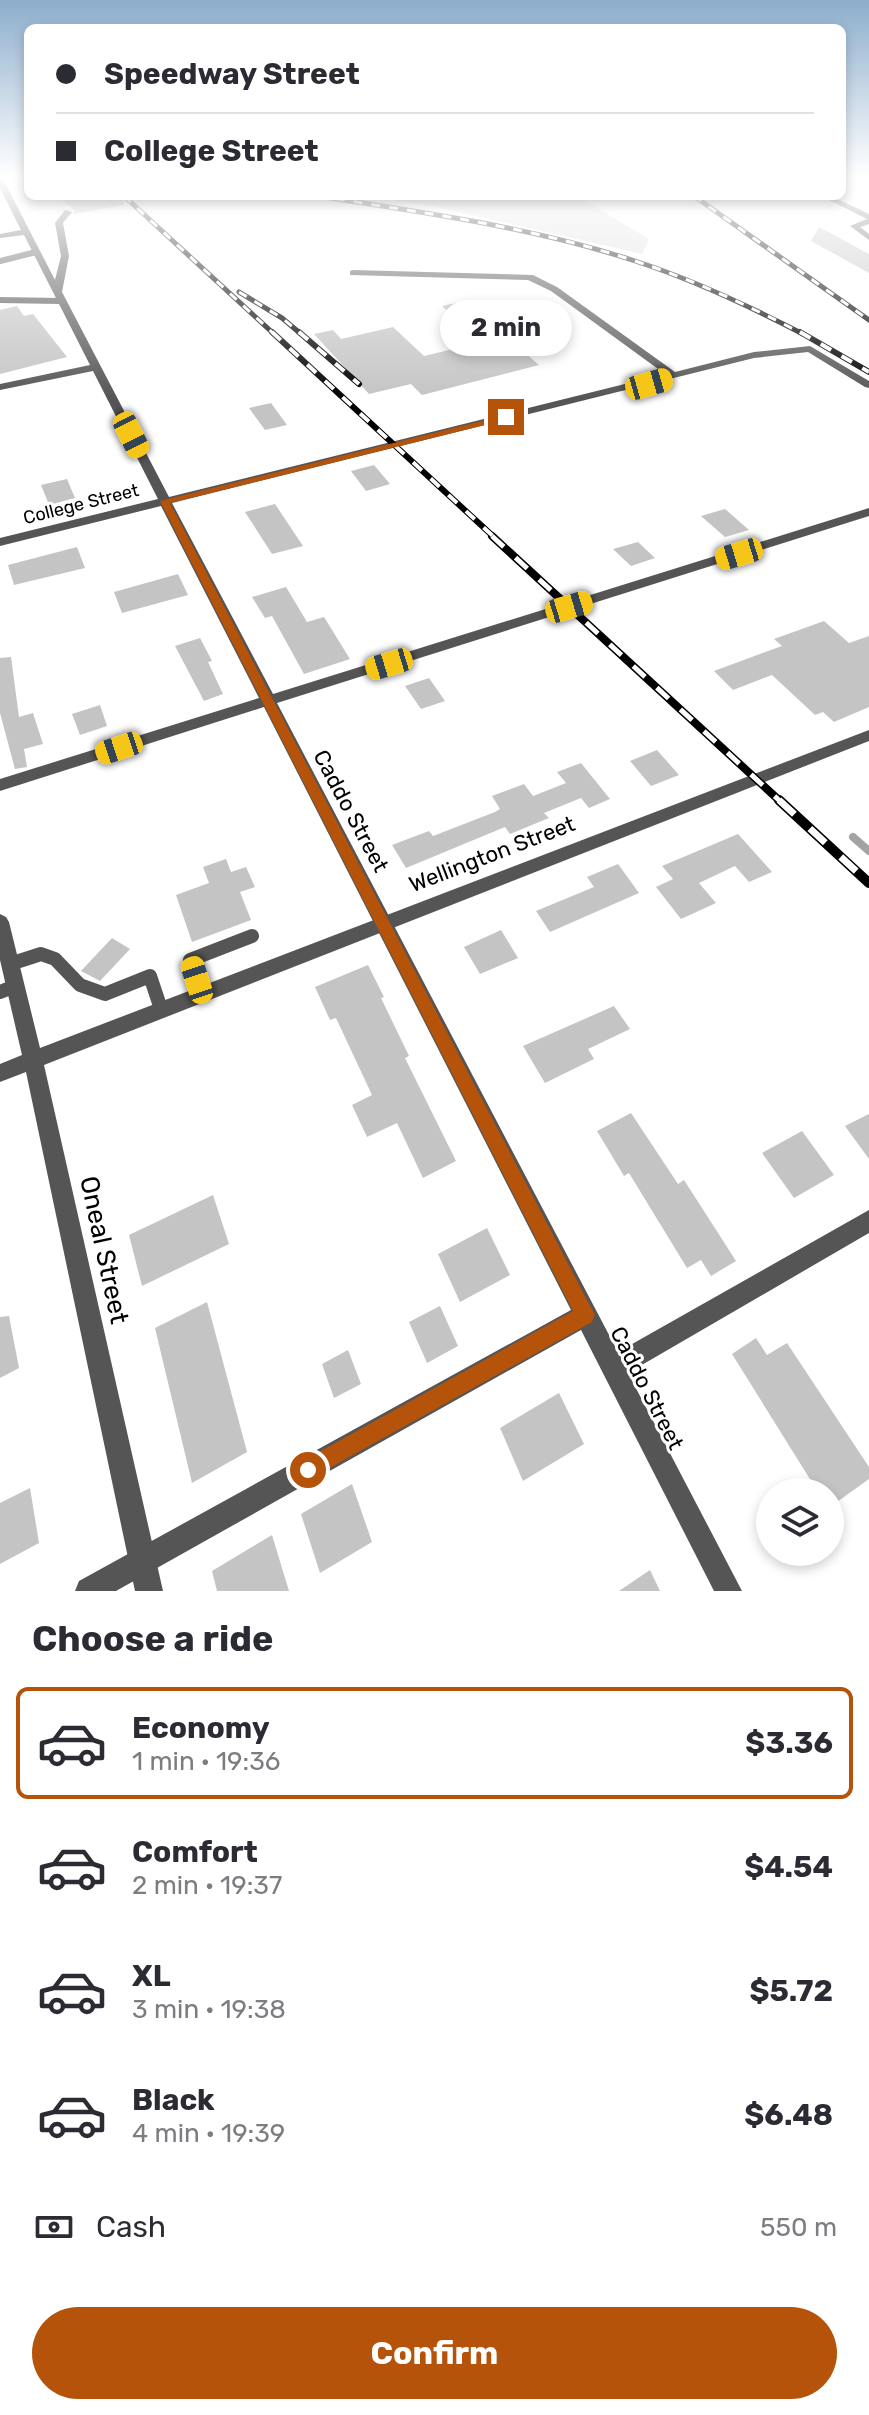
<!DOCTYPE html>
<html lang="en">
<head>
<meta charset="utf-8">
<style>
  :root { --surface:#fff; --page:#f7f7f7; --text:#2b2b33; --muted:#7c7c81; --line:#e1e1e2; --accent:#b45309 }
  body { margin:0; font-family:Rubik,sans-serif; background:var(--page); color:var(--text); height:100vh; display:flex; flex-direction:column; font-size:30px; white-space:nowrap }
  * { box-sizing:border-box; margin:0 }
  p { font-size:26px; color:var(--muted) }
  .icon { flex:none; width:44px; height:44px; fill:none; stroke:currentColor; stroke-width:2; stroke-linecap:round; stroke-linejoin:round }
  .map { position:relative; height:1591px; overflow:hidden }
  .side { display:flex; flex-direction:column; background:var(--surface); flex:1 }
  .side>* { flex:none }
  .hud { position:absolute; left:24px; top:24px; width:822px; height:176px; border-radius:12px; box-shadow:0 4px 12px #0003; display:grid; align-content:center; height:176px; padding:0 32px; background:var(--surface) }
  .fabs { position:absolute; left:756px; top:1478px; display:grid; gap:16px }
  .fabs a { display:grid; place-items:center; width:88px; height:88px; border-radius:50%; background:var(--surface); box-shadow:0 4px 12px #0003; font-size:40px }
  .end { position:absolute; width:36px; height:36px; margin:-18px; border:10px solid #b45309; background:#fff; box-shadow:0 0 0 4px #fff }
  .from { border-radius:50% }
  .bubble { position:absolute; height:56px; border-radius:28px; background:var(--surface); box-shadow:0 4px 12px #0003; font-size:26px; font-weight:700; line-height:56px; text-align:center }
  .car { position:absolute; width:24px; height:48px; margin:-24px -12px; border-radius:10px; box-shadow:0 0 6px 2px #0007; background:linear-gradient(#f5c518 24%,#345 0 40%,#f5c518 0 76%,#345 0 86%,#f5c518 0) }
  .hud b { display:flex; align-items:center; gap:28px; height:76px; font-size:30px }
  .hud b+b { border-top:2px solid var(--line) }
  .hud i { width:20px; height:20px; background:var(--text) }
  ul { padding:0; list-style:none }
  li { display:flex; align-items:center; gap:24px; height:112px; margin:0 16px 12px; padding:0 16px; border:4px solid transparent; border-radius:12px }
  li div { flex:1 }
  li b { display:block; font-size:30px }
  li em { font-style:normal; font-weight:700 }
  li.active { border-color:var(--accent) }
  li>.icon { width:72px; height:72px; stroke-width:1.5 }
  h2 { padding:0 32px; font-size:36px; line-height:96px }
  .pay { display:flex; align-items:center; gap:20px; height:88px; padding:0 32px; font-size:30px }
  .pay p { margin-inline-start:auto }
  .button { display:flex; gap:16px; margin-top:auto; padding:16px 32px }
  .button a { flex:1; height:92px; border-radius:48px; background:var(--accent); color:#fff; font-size:32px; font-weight:700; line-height:92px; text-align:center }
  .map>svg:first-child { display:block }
  .green { fill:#dcdcdc }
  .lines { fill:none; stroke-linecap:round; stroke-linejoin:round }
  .stream { stroke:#a3a3a3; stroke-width:8 }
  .building { fill:#c4c4c4 }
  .service-far1 { stroke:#555; stroke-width:6 }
  .service { stroke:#555; stroke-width:14 }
  .minor { fill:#555; fill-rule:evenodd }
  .tertiary { fill:#555; fill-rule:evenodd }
  .rail-far3-casing { stroke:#000; stroke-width:5 }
  .rail-far2-casing { stroke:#000; stroke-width:6 }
  .rail-far1-casing { stroke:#000; stroke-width:8 }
  .rail-casing { stroke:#000; stroke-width:10 }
  .rail-far3 { stroke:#fff; stroke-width:3; stroke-dasharray:9; stroke-linecap:butt }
  .rail-far2 { stroke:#fff; stroke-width:4; stroke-dasharray:12; stroke-linecap:butt }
  .rail-far1 { stroke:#fff; stroke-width:5; stroke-dasharray:16; stroke-linecap:butt }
  .rail { stroke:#fff; stroke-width:7; stroke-dasharray:21; stroke-linecap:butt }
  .route { fill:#b45309 }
  .labels { text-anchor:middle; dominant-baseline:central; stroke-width:6; stroke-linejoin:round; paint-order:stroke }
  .far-street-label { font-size:18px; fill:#000; stroke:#fff }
  .street-label { font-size:22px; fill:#000; stroke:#fff }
  .near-street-label { font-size:26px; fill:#000; stroke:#fff }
</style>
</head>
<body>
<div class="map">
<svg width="869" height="1591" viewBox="0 0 869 1591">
  <rect width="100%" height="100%" fill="#fff"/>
  <!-- green -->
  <path class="green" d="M371,196h206l72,43 -7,15 -210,-48z"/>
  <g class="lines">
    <!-- stream -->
    <path class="stream" d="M853,837l16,14"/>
  </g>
  <!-- building -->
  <g class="building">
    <path d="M57,196h66l1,9 -50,9v-4z"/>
    <path d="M819,227l50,27v19l-58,-32z"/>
    <path d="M466,301l73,64 -117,30 -11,-11 -42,10 -55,-60 19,-4 8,9 52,-12 31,29 58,-14 -40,-36z"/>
    <path d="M17,306l7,10 9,-2 34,43 -67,17v-64z"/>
    <path d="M271,403l16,22 -22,5 -16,-22z"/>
    <path d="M374,465l16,19 -24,7 -15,-20z"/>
    <path d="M67,479l8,19 -26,7 -8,-20z"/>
    <path d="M275,504l28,42 -31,8 -27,-42z"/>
    <path d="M725,509l24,21 -24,7 -24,-21z"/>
    <path d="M638,542l17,16 -24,8 -18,-17z"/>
    <path d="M77,547l8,21 -71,17 -6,-20z"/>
    <path d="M178,574l10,21 -66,18 -8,-21z"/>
    <path d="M286,587l21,35 17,-5 26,42 -46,15 -32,-58 -7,2 -13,-21z"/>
    <path d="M824,621l25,22 20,-7v71l-35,15 -11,-10 -8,3 -43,-40 -39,15 -19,-19 68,-25 -8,-7z"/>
    <path d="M200,638l12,23 -4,1 15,32 -19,7 -29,-55z"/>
    <path d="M11,657l8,60 14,-4 10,31 -19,5 3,18 -12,2 -15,-56v-55z"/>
    <path d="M429,678l16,23 -24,8 -16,-23z"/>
    <path d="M100,705l7,21 -27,9 -8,-21z"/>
    <path d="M657,750l22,25 -28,11 -21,-25z"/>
    <path d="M581,763l29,36 -21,9 -8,-10 -37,15 5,5 -39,16 -5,-7 -99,41 -14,-23 37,-14 4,5 62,-24 5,-3 -8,-13 32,-12 9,12 33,-13 -9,-11z"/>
    <path d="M738,834l34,38 -23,10 -14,-16 -36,17 17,20 -35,16 -25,-32 17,-8 -11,-13z"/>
    <path d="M226,859l5,13 15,-5 9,20 -15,5 11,28 -59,22 -16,-47 33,-12 -6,-16z"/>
    <path d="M618,864l21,29 -89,39 -14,-21 58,-24 -7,-10z"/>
    <path d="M501,930l17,28 -38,16 -16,-27z"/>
    <path d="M112,938l18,11 -30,32 -19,-10z"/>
    <path d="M368,965l16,32 -3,1 28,58 -4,2 51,103 -33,17 -26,-55 -30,14 -15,-32 20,-10 -36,-77 -6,2 -15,-33z"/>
    <path d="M614,1006l16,23 -42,20 6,10 -49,24 -22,-37z"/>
    <path d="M631,1113l47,71 6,-4 52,81 -25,15 -10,-16 -14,8 -58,-95 -5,3 -27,-45z"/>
    <path d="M869,1114v45l-24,-33z"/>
    <path d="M802,1131l32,44 -40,23 -32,-45z"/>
    <path d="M213,1195l16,49 -87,42 -13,-51z"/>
    <path d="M487,1228l23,47 -50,27 -22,-48z"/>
    <path d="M207,1302l40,150 -55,31 -37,-155z"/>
    <path d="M440,1306l18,40 -31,17 -18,-41z"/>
    <path d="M9,1316l10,52 -19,10v-61z"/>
    <path d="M756,1338l11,17 20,-12 82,124v12l-39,28v-15h-12l-86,-138z"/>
    <path d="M348,1350l13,34 -27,14 -12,-34z"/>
    <path d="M559,1393l25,51 -61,37 -23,-53z"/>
    <path d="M352,1484l20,58 -52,31 -19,-59z"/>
    <path d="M30,1488l9,55 -39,21v-61z"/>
    <path d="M272,1535l17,56h-72l-5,-20z"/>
    <path d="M650,1570l10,21h-41z"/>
  </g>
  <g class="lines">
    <!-- service-far1 -->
    <g class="service-far1">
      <path d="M0,261l36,-9"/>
      <path d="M0,300l61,1"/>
    </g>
    <!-- service -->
    <g class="service">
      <path d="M10,964l31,-10 14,5 25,26 25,9 45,-18 11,33"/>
      <path d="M0,992l15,-6"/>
      <path d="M201,993l-11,-33 62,-24"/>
    </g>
    <!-- minor -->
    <g class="minor">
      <path d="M0,179l4,2 51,99 6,-24 -6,-33 10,-13 7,2 -9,11 6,33 -7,36 107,205 496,-123 -114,-83 -23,-11 -178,-5v-4l3,-1 180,5 24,12 118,85 79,-20 56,-6 59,35v7l-4,-1 -57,-35 -54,6 -582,145 101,191 596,-186v8l-592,187 341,649 251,-142v23l-241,140 114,218h-28l-133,-261 -465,261h-41l4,-10 492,-271 -307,-603 -264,84v-12l259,-81 -98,-192 -161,40v-8l158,-39 -65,-128 -93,19v-6l90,-19 -66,-130 -24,3v-4l21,-4 -21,-42z"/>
      <path d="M821,196h10l38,18v10l-9,3 9,7v6l-19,-14 17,-7z"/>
    </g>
    <!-- tertiary -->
    <path class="tertiary" d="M869,730v11l-825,324 119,526h-28l-109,-519 -26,10v-18l22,-9 -22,-95v-46l6,3 3,5 31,126z"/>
    <defs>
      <g id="rail-far3">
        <path d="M124,196l150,138"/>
        <path d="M318,196c106,17 215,31 317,65 59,19 114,45 168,73"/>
        <path d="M694,196l175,124"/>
        <path d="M239,292l43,26 19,16"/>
      </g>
      <g id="rail-far2">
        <path d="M272,332l223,206"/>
        <path d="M299,332l60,52"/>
        <path d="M800,332l69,40"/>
      </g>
      <path id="rail-far1" d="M492,536l289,266"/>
      <path id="rail" d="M779,800l90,83"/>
    </defs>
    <!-- rail-far3 casing -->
    <use href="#rail-far3" class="rail-far3-casing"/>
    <!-- rail-far2 casing -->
    <use href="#rail-far2" class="rail-far2-casing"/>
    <!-- rail-far1 casing -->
    <use href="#rail-far1" class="rail-far1-casing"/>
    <!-- rail casing -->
    <use href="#rail" class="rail-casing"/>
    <!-- rail-far3 -->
    <use href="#rail-far3" class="rail-far3"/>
    <!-- rail-far2 -->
    <use href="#rail-far2" class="rail-far2"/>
    <!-- rail-far1 -->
    <use href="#rail-far1" class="rail-far1"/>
    <!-- rail -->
    <use href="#rail" class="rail"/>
  </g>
  <!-- sky -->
  <linearGradient id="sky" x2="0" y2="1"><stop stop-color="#8cadcc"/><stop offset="0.44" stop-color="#fff"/><stop offset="1" stop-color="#fff" stop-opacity="0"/></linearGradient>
  <rect width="869" height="399" fill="url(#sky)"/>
  <!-- route -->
  <path class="route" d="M506,415l3,4 -339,84 425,812 -3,7 -284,158 -7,-3 -3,-7 3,-8 272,-151 -413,-810z"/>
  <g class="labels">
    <!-- far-street labels -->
    <g class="far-street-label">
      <text transform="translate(81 504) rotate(-14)">College Street</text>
    </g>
    <!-- street labels -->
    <g class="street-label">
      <text transform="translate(351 811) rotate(62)">Caddo Street</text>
      <text transform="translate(492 854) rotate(-21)">Wellington Street</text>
      <text transform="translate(647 1388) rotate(63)">Caddo Street</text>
    </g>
    <!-- near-street labels -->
    <g class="near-street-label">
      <text transform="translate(104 1250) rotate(78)">Oneal Street</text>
    </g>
  </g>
</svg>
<div class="fabs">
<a><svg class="icon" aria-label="layers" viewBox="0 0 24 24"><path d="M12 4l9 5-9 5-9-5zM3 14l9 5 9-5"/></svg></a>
</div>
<i class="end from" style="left:308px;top:1470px"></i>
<i class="end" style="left:506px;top:417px"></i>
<div class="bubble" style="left:440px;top:300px;width:132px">2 min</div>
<i class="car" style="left:649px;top:384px;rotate:74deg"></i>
<i class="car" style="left:131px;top:435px;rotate:153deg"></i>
<i class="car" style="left:739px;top:554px;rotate:253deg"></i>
<i class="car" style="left:569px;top:607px;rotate:73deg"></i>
<i class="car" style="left:389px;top:664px;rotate:253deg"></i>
<i class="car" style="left:119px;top:748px;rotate:252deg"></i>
<i class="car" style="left:197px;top:980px;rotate:342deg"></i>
<div class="hud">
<b><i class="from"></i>Speedway Street</b>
<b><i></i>College Street</b>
</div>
</div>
<section class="side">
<h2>Choose a ride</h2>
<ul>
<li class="active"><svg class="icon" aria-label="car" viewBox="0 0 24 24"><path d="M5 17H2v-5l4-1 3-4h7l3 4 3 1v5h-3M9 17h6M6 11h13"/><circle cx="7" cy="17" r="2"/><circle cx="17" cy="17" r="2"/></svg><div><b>Economy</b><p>1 min · 19:36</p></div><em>$3.36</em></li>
<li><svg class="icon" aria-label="car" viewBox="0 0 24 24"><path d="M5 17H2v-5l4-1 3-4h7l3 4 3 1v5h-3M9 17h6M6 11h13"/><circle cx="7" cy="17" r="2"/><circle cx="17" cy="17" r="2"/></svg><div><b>Comfort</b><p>2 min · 19:37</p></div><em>$4.54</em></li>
<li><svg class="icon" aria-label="car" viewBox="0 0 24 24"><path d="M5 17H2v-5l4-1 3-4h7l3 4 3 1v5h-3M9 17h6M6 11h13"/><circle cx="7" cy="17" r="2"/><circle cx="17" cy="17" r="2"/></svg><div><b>XL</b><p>3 min · 19:38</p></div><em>$5.72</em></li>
<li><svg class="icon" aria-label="car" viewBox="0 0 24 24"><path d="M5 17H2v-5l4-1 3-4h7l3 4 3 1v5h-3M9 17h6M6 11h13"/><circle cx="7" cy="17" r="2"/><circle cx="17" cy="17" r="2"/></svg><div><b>Black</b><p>4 min · 19:39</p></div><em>$6.48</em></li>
</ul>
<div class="pay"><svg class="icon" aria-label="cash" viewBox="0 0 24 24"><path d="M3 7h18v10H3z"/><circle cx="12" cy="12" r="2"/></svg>Cash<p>550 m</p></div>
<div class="button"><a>Confirm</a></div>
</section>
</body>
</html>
